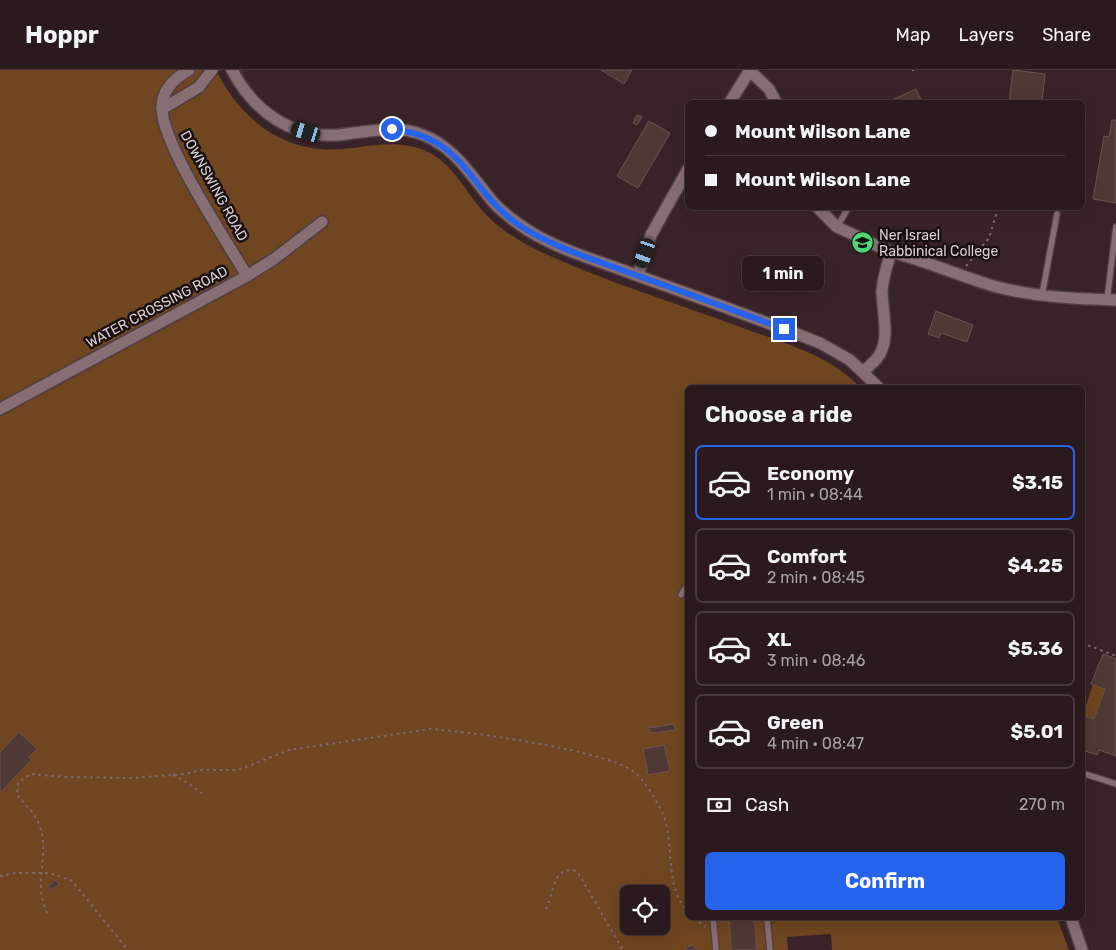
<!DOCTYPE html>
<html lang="en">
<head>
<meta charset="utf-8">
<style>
  :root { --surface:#2a1a1e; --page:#36272b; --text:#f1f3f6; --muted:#a5a1a4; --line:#46383c; --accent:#2563eb }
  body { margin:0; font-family:Rubik,sans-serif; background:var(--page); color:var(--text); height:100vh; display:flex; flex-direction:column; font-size:19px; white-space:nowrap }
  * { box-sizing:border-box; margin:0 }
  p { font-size:16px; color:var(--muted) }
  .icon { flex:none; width:28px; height:28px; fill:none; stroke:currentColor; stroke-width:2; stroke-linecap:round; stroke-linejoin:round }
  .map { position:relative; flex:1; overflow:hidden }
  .panel { position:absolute; left:685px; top:315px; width:400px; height:535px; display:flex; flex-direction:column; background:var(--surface); border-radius:8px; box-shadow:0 5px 20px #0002,0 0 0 1px var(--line) }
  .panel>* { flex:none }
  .guide { position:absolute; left:685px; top:30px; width:400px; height:110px; border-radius:8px; box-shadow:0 5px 20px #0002,0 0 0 1px var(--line); display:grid; align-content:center; height:110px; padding:0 20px; background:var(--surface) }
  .fabs { position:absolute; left:620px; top:815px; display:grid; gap:10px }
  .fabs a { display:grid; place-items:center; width:50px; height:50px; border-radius:8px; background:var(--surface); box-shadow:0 5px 20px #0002,0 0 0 1px var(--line); font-size:25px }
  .end { position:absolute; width:22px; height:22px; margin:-11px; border:6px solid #2563eb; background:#fff; box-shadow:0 0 0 2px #fff }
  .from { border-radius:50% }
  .bubble { position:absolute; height:35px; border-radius:8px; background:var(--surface); box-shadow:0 5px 20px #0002,0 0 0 1px var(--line); font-size:16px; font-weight:700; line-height:35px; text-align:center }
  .car { position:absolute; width:15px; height:30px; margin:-15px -8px; border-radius:6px; box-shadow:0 0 4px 1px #0007; background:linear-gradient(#222 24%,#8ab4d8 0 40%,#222 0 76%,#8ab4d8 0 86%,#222 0) }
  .guide b { display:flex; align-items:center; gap:18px; height:48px; font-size:19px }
  .guide b+b { border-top:1px solid var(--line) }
  .guide i { width:12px; height:12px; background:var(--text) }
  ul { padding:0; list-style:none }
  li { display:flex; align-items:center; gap:15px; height:75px; margin:0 10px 8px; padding:0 10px; border:2px solid var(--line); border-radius:8px }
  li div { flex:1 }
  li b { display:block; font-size:19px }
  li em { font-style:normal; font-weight:700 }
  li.selected { border-color:var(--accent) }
  li>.icon { width:45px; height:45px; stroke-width:1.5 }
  h2 { padding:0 20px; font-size:22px; line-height:60px }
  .pay { display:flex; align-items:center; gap:12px; height:55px; padding:0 20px; font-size:19px }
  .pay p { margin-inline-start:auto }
  .action { display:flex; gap:10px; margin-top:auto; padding:10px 20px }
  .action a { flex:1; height:58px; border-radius:8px; background:var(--accent); color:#fff; font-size:20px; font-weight:700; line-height:58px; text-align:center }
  header { display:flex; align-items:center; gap:30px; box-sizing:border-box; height:70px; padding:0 25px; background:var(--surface); border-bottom:1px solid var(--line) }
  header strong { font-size:24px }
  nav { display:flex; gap:28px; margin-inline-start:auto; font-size:18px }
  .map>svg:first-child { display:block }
  .green { fill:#6f4620; fill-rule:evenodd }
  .building { fill:#4f3934; stroke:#6b544e }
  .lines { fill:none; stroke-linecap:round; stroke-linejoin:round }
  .lane-casing { stroke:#503e43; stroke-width:8 }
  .street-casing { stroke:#503e43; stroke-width:14 }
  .path { stroke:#7d6b6f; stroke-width:2; stroke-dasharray:2.5 4; stroke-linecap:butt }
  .lane { stroke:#876e73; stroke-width:5.5 }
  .street { stroke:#876e73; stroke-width:11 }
  .route { stroke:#2563eb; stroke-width:6 }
  .labels { text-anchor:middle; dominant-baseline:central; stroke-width:5; stroke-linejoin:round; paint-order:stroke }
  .street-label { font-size:14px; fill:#dbcdd0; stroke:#191012 }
  .poi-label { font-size:14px; fill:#dbcdd0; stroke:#191012; text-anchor:start }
</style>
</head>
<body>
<header>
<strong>Hoppr</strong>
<nav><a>Map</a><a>Layers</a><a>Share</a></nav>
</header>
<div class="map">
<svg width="1116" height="880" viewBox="0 0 1116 880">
  <rect width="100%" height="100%" fill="#382328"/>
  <!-- green -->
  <g class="green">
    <path d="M0,0h216c25,50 68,84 126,79 30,-3 59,-11 88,4 23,12 35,37 51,56 15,18 36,31 58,42 64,30 134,51 201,76 41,15 90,28 120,60l-172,1v530h369l12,32h-237l-1,-16 -44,3 1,13h-788zM629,824h32v32h-32z"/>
    <path d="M1093,614l12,5 -11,30 -11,-4z"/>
  </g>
  <!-- building -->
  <g class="building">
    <path d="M601,0h31l-8,14z"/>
    <path d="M1013,0l32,4 -3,28h-33z"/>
    <path d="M916,19l6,13h-35z"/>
    <path d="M637,45l5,2 -5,8 -4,-2z"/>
    <path d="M1112,50h4v83l-23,-4 11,-63 5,1z"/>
    <path d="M649,51l21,12 -32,55 -21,-12z"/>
    <path d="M936,241l37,14 -6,17 -26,-9 -2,5 -11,-4z"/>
    <path d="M1103,584l13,5v97l-17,-6 -2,5 -15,-5v-35l12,4 11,-30 -14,-5z"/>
    <path d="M674,654l1,6 -25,3 -1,-5z"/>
    <path d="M19,662l18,17 -8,8 2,3 -31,33v-41z"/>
    <path d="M664,675l6,26 -22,4 -5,-26z"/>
    <path d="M55,810l4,4 -8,6 -3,-4z"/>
    <path d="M729,848h25l3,32h-26z"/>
    <path d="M694,875l1,5h-9v-3z"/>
  </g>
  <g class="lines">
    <defs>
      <g id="lane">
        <path d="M837,157l11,-19"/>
        <path d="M1042,225l15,-81"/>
        <path d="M1107,230l9,-73"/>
        <path d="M681,525l7,-11"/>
        <path d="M1082,703l34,11"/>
        <path d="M713,848l3,32"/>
        <path d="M767,848l3,32"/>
      </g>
      <g id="street">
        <path d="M189,0c-14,8 -28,21 -27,39 1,37 64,131 85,167"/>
        <path d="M232,0c21,40 58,68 106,65 28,-3 57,-11 85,0 33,13 48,41 70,67 12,13 26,23 41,32 31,18 68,28 102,41 61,22 123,44 184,68l30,17 29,28"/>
        <path d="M750,1l19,18 7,13"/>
        <path d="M730,32l20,-32"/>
        <path d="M162,39l37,-22 13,-17"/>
        <path d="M818,138l19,19 54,25c-4,13 -8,25 -9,39 0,18 8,46 -2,63 -3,6 -11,12 -16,17"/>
        <path d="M891,182c36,9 70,25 106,35 39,10 80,12 119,13"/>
        <path d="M638,205l13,-40 37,-66"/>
        <path d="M0,339l247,-133 27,-17 48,-37"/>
        <path d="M1071,848l11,32"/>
      </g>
    </defs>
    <!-- lane casing -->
    <use href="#lane" class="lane-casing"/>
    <!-- street casing -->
    <use href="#street" class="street-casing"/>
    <!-- path -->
    <g class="path">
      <path d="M912,0h2"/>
      <path d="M966,196l23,-28 9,-30"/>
      <path d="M1082,573l34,13"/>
      <path d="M173,705l15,8 16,12"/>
      <path d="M0,806l15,-3h35l22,8 56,69"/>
      <path d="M546,839c8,-16 6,-44 31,-38l46,79"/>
      <path d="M47,843c-15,-32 4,-60 -8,-89 -5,-11 -14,-20 -22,-29l1,-12 12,-9 37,3 66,1 52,-4 16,-4h37l51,-20 141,-21c37,2 180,22 204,43 12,10 26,33 31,48 9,28 0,70 23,91"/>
      <path d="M694,848l11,9"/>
    </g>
    <!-- lane -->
    <use href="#lane" class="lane"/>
    <!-- street -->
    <use href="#street" class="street"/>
  </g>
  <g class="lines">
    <!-- route -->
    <path class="route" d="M392,59c77,9 75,63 130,98 33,21 71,32 108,46 51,18 103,37 154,56"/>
  </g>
  <!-- icons -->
  <defs>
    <symbol id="university-disc" viewBox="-11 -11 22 22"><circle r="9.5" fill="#50d674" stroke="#191012"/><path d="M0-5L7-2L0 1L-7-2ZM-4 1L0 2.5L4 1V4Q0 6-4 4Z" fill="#111"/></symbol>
  </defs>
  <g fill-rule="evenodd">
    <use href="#university-disc" x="850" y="160" width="25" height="25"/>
  </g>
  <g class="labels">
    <!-- street labels -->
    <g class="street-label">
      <text transform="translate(214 116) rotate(61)">DOWNSWING ROAD</text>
      <text transform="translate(157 237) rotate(-28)">WATER CROSSING ROAD</text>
    </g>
    <!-- poi labels -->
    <g class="poi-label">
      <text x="879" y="165">Ner Israel<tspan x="879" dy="16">Rabbinical College</tspan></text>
    </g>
  </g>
</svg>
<div class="fabs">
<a><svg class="icon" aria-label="locate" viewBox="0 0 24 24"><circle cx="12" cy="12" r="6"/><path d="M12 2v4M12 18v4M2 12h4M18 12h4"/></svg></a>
</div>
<i class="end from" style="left:392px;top:59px"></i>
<i class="end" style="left:784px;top:259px"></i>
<div class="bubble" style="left:742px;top:186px;width:82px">1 min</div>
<i class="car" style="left:306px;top:62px;rotate:287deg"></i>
<i class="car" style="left:645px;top:183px;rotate:199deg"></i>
<div class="guide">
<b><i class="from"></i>Mount Wilson Lane</b>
<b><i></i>Mount Wilson Lane</b>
</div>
<section class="panel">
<h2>Choose a ride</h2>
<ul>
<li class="selected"><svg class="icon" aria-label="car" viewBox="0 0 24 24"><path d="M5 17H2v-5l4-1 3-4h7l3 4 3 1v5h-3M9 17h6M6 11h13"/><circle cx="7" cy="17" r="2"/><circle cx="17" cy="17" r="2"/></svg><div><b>Economy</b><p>1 min · 08:44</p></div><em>$3.15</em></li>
<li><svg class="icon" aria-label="car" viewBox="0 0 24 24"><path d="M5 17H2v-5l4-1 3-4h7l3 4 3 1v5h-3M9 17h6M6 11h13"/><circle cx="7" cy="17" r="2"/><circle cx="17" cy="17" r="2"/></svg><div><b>Comfort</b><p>2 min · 08:45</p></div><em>$4.25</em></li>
<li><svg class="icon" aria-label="car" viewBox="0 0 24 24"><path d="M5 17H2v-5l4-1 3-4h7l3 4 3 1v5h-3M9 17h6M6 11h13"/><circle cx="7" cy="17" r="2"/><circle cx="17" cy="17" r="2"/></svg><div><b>XL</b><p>3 min · 08:46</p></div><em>$5.36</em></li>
<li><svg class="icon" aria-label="car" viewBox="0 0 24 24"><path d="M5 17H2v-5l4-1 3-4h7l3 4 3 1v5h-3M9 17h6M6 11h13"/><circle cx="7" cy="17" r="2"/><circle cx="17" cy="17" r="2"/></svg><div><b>Green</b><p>4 min · 08:47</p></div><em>$5.01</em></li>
</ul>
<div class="pay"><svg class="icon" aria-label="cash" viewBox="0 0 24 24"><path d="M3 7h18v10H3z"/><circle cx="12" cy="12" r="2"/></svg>Cash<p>270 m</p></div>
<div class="action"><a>Confirm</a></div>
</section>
</div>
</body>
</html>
